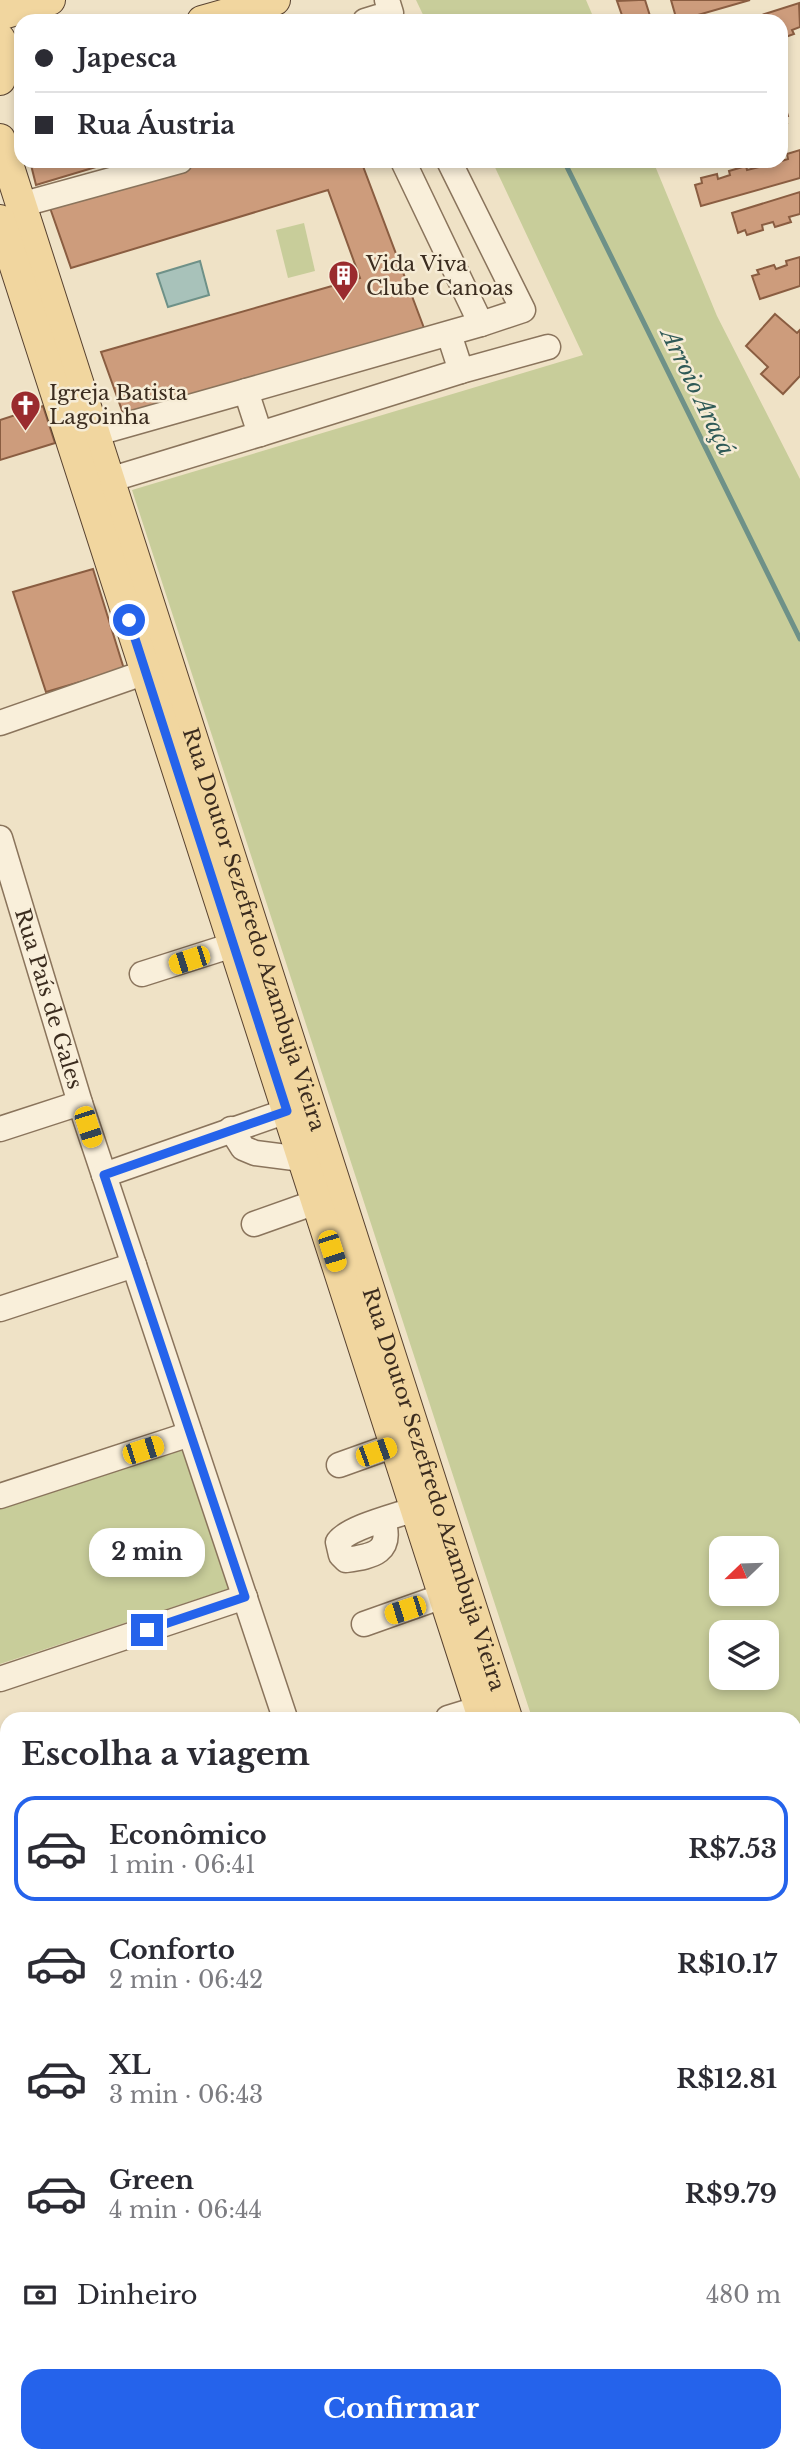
<!DOCTYPE html>
<html lang="pt">
<head>
<meta charset="utf-8">
<style>
  :root { --surface:#fff; --page:#f7f7f7; --text:#2b2b33; --muted:#7c7c81; --line:#e1e1e2; --accent:#2563eb }
  body { margin:0; font-family:"Libre Baskerville",serif; background:var(--page); color:var(--text); height:100vh; display:flex; flex-direction:column; font-size:26px; white-space:nowrap }
  * { box-sizing:border-box; margin:0 }
  p { font-size:23px; color:var(--muted) }
  .icon { flex:none; width:38px; height:38px; fill:none; stroke:currentColor; stroke-width:2; stroke-linecap:round; stroke-linejoin:round }
  .map { position:relative; flex:1; overflow:hidden }
  .side { position:absolute; left:0px; top:1712px; width:802px; height:751px; display:flex; flex-direction:column; background:var(--surface); border-radius:21px 21px 0 0; box-shadow:0 4px 10px #0003 }
  .side>* { flex:none }
  .hud { position:absolute; left:14px; top:14px; width:774px; height:154px; border-radius:21px; box-shadow:0 4px 10px #0003; display:grid; align-content:center; height:154px; padding:0 21px; background:var(--surface) }
  .needle { width:46px; rotate:247deg }
  .tools { position:absolute; left:709px; top:1536px; display:grid; gap:14px }
  .tools a { display:grid; place-items:center; width:70px; height:70px; border-radius:14px; background:var(--surface); box-shadow:0 4px 10px #0003; font-size:35px }
  .end { position:absolute; width:32px; height:32px; margin:-16px; border:9px solid #2563eb; background:#fff; box-shadow:0 0 0 4px #fff }
  .from { border-radius:50% }
  .bubble { position:absolute; height:49px; border-radius:21px; background:var(--surface); box-shadow:0 4px 10px #0003; font-size:23px; font-weight:700; line-height:49px; text-align:center }
  .car { position:absolute; width:21px; height:42px; margin:-21px -10px; border-radius:9px; box-shadow:0 0 5px 2px #0007; background:linear-gradient(#f5c518 24%,#345 0 40%,#f5c518 0 76%,#345 0 86%,#f5c518 0) }
  .hud b { display:flex; align-items:center; gap:24px; height:66px; font-size:26px }
  .hud b+b { border-top:2px solid var(--line) }
  .hud i { width:18px; height:18px; background:var(--text) }
  ul { padding:0; list-style:none }
  li { display:flex; align-items:center; gap:21px; height:105px; margin:0 14px 10px; padding:0 7px; border:4px solid transparent; border-radius:21px }
  li div { flex:1 }
  li b { display:block; font-size:26px }
  li em { font-style:normal; font-weight:700 }
  li.on { border-color:var(--accent) }
  li>.icon { width:63px; height:63px; stroke-width:1.5 }
  h2 { padding:0 21px; font-size:32px; line-height:84px }
  .pay { display:flex; align-items:center; gap:18px; height:77px; padding:0 21px; font-size:26px }
  .pay p { margin-inline-start:auto }
  .button { display:flex; gap:14px; margin-top:auto; padding:14px 21px }
  .button a { flex:1; height:80px; border-radius:21px; background:var(--accent); color:#fff; font-size:28px; font-weight:700; line-height:80px; text-align:center }
  .map>svg:first-child { display:block }
  .green { fill:#c8cd9a; fill-rule:evenodd }
  .water { fill:#a8c2ba; stroke:#6e9188; stroke-width:2 }
  .lines { fill:none; stroke-linecap:round; stroke-linejoin:round }
  .stream { stroke:#6e9188; stroke-width:5 }
  .building { fill:#cd9c7c; stroke:#8a5d41; stroke-width:2 }
  .minor-casing { stroke:#8a745c; stroke-width:27 }
  .major-casing { stroke:#584230; stroke-width:32 }
  .path { stroke:#8a745c; stroke-width:3.5; stroke-dasharray:5 3.5; stroke-linecap:butt }
  .minor { stroke:#f9efda; stroke-width:24 }
  .major { stroke:#f1d69f; stroke-width:30 }
  .route { stroke:#2563eb; stroke-width:9 }
  .labels { text-anchor:middle; dominant-baseline:central; stroke-width:5; stroke-linejoin:round; paint-order:stroke }
  .poi-label { font-size:21px; fill:#3b2c1f; stroke:#f6ecd6; text-anchor:start }
  .street-label { font-size:21px; fill:#3b2c1f; stroke:#f6ecd6 }
  .water-label { font-size:23px; font-style:italic; fill:#2f5a57; stroke:#f6ecd6 }
</style>
</head>
<body>
<div class="map">
<svg width="800" height="2462" viewBox="0 0 800 2462">
  <rect width="100%" height="100%" fill="#efe2c6"/>
  <!-- green -->
  <g class="green">
    <path d="M416,0h170l9,21h-169z"/>
    <path d="M492,161h161l64,155 83,163v1740l-5,2 -1,-503h-262l-400,-1228 451,-135zM721,1549h45v45h-45zM721,1633h45v45h-45z"/>
    <path d="M304,223l11,48 -27,7 -12,-48z"/>
    <path d="M186,1448l45,140 -231,76v-155z"/>
  </g>
  <!-- water -->
  <path class="water" d="M200,261l9,34 -41,12 -11,-33z"/>
  <g class="lines">
    <!-- stream -->
    <path class="stream" d="M564,161l236,478"/>
  </g>
  <!-- building -->
  <g class="building">
    <path d="M639,0h6l5,16 -6,1 1,4h-21l-7,-20z"/>
    <path d="M671,0h79l-73,21z"/>
    <path d="M799,3l1,24 -8,3 2,4 -14,5v-18h-37z"/>
    <path d="M783,99l5,17 -3,1 2,6 -7,2v-25z"/>
    <path d="M800,150v28l-99,28 -6,-21 7,-2 -1,-5 16,-4 1,5 12,-4 -1,-4 17,-5 1,4 12,-3 -1,-5 4,-1 13,2 13,-4 -1,-5z"/>
    <path d="M30,161h86l-80,24z"/>
    <path d="M204,161h157l63,167 -300,88 -23,-64 259,-74 -32,-88 -257,78 -22,-63z"/>
    <path d="M800,192v22l-11,3 2,5 -16,5 -2,-5 -11,3 1,5 -16,5 -2,-5 -7,3 -6,-20z"/>
    <path d="M800,257v29l-40,13 -8,-23 7,-2 -2,-4 17,-5 2,4 11,-4 -1,-4z"/>
    <path d="M775,314l22,19 3,-3v46l-17,18 -22,-20 7,-7 -22,-21z"/>
    <path d="M43,406l12,37 -55,17v-40z"/>
    <path d="M93,569l31,100 -78,23 -33,-100z"/>
  </g>
  <g class="lines">
    <defs>
      <g id="minor">
        <path d="M365,21l26,-8 -4,-13"/>
        <path d="M449,161l74,149 -42,14"/>
        <path d="M20,205l160,-44"/>
        <path d="M461,371l87,-24"/>
        <path d="M246,391l235,-67 -78,-163"/>
        <path d="M94,434l152,-43 14,43 -151,46"/>
        <path d="M260,434l201,-63 -12,-37"/>
        <path d="M0,723l146,-51"/>
        <path id="s1" d="M0,838l80,265 205,615"/>
        <path d="M142,974l91,-29"/>
        <path d="M0,1129l80,-26"/>
        <path d="M231,1129l12,19 12,5 47,6"/>
        <path d="M104,1175l183,-64"/>
        <path d="M254,1224l62,-22"/>
        <path d="M0,1309l134,-44"/>
        <path d="M339,1465l56,-20"/>
        <path d="M0,1496l190,-62"/>
        <path d="M383,1520c10,32 -9,36 -37,40l-5,-5 -3,-13c11,-15 58,-26 77,-33"/>
        <path d="M364,1624l79,-28"/>
        <path d="M0,1679l245,-82"/>
        <path d="M448,1718l49,-15"/>
        <path d="M0,1860l7,-2"/>
        <path d="M0,1892l7,-2"/>
        <path d="M0,2078l7,21"/>
        <path d="M794,2423l6,-3"/>
      </g>
      <g id="major">
        <path d="M0,15l50,-15"/>
        <path d="M202,21l73,-21"/>
        <path d="M0,39c6,14 4,27 0,41"/>
        <path id="s2" d="M0,139l507,1579"/>
        <path d="M0,220l483,1498"/>
        <path d="M720,2455l2,7"/>
        <path d="M745,2455l3,7"/>
      </g>
    </defs>
    <!-- minor casing -->
    <use href="#minor" class="minor-casing"/>
    <!-- major casing -->
    <use href="#major" class="major-casing"/>
    <!-- path -->
    <g class="path">
      <path d="M0,2329l7,-2"/>
      <path d="M665,2455l1,7"/>
    </g>
    <!-- minor -->
    <use href="#minor" class="minor"/>
    <!-- major -->
    <use href="#major" class="major"/>
  </g>
  <g class="lines">
    <!-- route -->
    <path class="route" d="M129,620l158,491 -183,64 141,422 -98,33"/>
  </g>
  <!-- icons -->
  <defs>
    <symbol id="building-pin" viewBox="-11 -11 22 30"><path d="M0 17L-7.5 6A9.5 9.5 0 1 1 7.5 6Z" fill="#9a2b2e" stroke="#f6ecd6"/><path d="M-4-6H4V6H1V3H-1V6H-4ZM-2.5-4.3h1.7v1.8h-1.7ZM.8-4.3h1.7v1.8H.8ZM-2.5-1h1.7V.8h-1.7ZM.8-1h1.7V.8H.8Z" fill="#fff"/></symbol>
    <symbol id="church-pin" viewBox="-11 -11 22 30"><path d="M0 17L-7.5 6A9.5 9.5 0 1 1 7.5 6Z" fill="#9a2b2e" stroke="#f6ecd6"/><path d="M-1.2-6h2.4v3.5h3.3v2.4h-3.3V6h-2.4V-.1h-3.3v-2.4h3.3Z" fill="#fff"/></symbol>
  </defs>
  <g fill-rule="evenodd">
    <use href="#building-pin" x="326" y="258" width="35" height="47"/>
    <use href="#church-pin" x="8" y="388" width="35" height="47"/>
  </g>
  <g class="labels">
    <!-- poi labels -->
    <g class="poi-label">
      <text x="366" y="264">Vida Viva<tspan x="366" dy="24">Clube Canoas</tspan></text>
      <text x="49" y="393">Igreja Batista<tspan x="49" dy="24">Lagoinha</tspan></text>
    </g>
    <!-- street labels -->
    <g class="street-label">
      <text stroke="none"><textPath href="#s2" startOffset="830">Rua Doutor Sezefredo Azambuja Vieira</textPath></text>
      <text stroke="none"><textPath href="#s1" startOffset="168">Rua País de Gales</textPath></text>
      <text stroke="none"><textPath href="#s2" startOffset="1418">Rua Doutor Sezefredo Azambuja Vieira</textPath></text>
    </g>
    <!-- water labels -->
    <g class="water-label">
      <text transform="translate(698 392) rotate(64)">Arroio Araçá</text>
    </g>
  </g>
</svg>
<div class="tools">
<a><svg class="needle" viewBox="-14 -14 28 28"><path d="M0-13l5 13h-10z" fill="#e53935"/><path d="M0 13l5-13h-10z" fill="#7c7c81"/></svg></a>
<a><svg class="icon" aria-label="layers" viewBox="0 0 24 24"><path d="M12 4l9 5-9 5-9-5zM3 14l9 5 9-5"/></svg></a>
</div>
<i class="end from" style="left:129px;top:620px"></i>
<i class="end" style="left:147px;top:1630px"></i>
<div class="bubble" style="left:89px;top:1528px;width:116px">2 min</div>
<i class="car" style="left:189px;top:960px;rotate:252deg"></i>
<i class="car" style="left:88px;top:1127px;rotate:162deg"></i>
<i class="car" style="left:332px;top:1251px;rotate:162deg"></i>
<i class="car" style="left:143px;top:1450px;rotate:72deg"></i>
<i class="car" style="left:376px;top:1452px;rotate:70deg"></i>
<i class="car" style="left:405px;top:1610px;rotate:252deg"></i>
<div class="hud">
<b><i class="from"></i>Japesca</b>
<b><i></i>Rua Áustria</b>
</div>
<section class="side">
<h2>Escolha a viagem</h2>
<ul>
<li class="on"><svg class="icon" aria-label="car" viewBox="0 0 24 24"><path d="M5 17H2v-5l4-1 3-4h7l3 4 3 1v5h-3M9 17h6M6 11h13"/><circle cx="7" cy="17" r="2"/><circle cx="17" cy="17" r="2"/></svg><div><b>Econômico</b><p>1 min · 06:41</p></div><em>R$7.53</em></li>
<li><svg class="icon" aria-label="car" viewBox="0 0 24 24"><path d="M5 17H2v-5l4-1 3-4h7l3 4 3 1v5h-3M9 17h6M6 11h13"/><circle cx="7" cy="17" r="2"/><circle cx="17" cy="17" r="2"/></svg><div><b>Conforto</b><p>2 min · 06:42</p></div><em>R$10.17</em></li>
<li><svg class="icon" aria-label="car" viewBox="0 0 24 24"><path d="M5 17H2v-5l4-1 3-4h7l3 4 3 1v5h-3M9 17h6M6 11h13"/><circle cx="7" cy="17" r="2"/><circle cx="17" cy="17" r="2"/></svg><div><b>XL</b><p>3 min · 06:43</p></div><em>R$12.81</em></li>
<li><svg class="icon" aria-label="car" viewBox="0 0 24 24"><path d="M5 17H2v-5l4-1 3-4h7l3 4 3 1v5h-3M9 17h6M6 11h13"/><circle cx="7" cy="17" r="2"/><circle cx="17" cy="17" r="2"/></svg><div><b>Green</b><p>4 min · 06:44</p></div><em>R$9.79</em></li>
</ul>
<div class="pay"><svg class="icon" aria-label="cash" viewBox="0 0 24 24"><path d="M3 7h18v10H3z"/><circle cx="12" cy="12" r="2"/></svg>Dinheiro<p>480 m</p></div>
<div class="button"><a>Confirmar</a></div>
</section>
</div>
</body>
</html>
